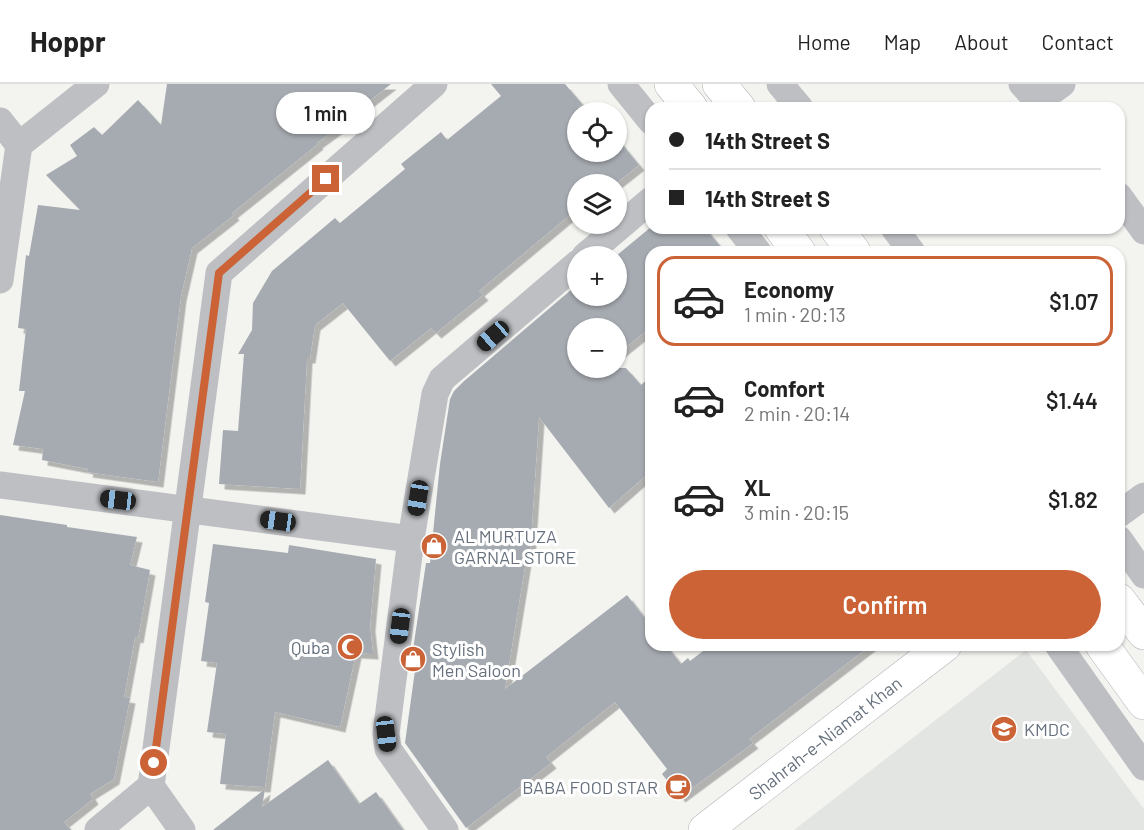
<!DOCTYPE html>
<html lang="en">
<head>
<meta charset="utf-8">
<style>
  :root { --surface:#fff; --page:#f6f6f6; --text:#222; --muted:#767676; --line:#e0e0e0; --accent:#cb6337 }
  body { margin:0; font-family:Barlow,sans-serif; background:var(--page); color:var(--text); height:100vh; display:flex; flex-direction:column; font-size:22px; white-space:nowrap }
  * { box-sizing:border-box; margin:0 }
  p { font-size:20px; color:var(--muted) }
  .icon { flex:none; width:33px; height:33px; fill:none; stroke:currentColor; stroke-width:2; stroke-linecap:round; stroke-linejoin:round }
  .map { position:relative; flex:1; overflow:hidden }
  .details { position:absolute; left:645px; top:162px; width:480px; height:405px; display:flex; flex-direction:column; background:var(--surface); border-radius:18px; box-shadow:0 2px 4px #0004 }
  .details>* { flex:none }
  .banner { position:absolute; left:645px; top:18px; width:480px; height:132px; border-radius:18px; box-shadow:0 2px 4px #0004; display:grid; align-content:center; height:132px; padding:0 24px; background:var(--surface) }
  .fabs { position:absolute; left:567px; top:18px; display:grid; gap:12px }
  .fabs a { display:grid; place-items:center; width:60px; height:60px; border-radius:50%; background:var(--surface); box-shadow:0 2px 4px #0004; font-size:30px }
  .end { position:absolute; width:27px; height:27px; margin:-14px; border:8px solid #cb6337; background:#fff; box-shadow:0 0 0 3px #fff }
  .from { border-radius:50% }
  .bubble { position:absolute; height:42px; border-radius:21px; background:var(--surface); box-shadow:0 2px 4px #0004; font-size:20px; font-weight:600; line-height:42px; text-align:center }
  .car { position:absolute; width:18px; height:36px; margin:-18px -9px; border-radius:8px; box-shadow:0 0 4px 2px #0007; background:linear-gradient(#222 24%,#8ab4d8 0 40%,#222 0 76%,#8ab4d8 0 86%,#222 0) }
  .banner b { display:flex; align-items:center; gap:21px; height:57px; font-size:22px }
  .banner b+b { border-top:2px solid var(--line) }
  .banner i { width:15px; height:15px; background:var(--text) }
  ul { padding:10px 0 0; list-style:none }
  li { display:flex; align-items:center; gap:18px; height:90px; margin:0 12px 9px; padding:0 12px; border:3px solid transparent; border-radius:18px }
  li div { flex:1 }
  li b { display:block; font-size:22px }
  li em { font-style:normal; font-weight:600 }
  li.selected { border-color:var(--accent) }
  li>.icon { width:54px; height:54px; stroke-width:1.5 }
  .action { display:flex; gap:12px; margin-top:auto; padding:12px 24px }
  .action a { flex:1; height:69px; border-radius:36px; background:var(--accent); color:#fff; font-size:24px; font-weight:600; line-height:69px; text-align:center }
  header { display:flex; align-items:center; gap:36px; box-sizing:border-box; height:84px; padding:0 30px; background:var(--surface); border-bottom:2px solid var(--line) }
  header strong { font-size:28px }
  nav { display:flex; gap:33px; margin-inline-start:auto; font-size:21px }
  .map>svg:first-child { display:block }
  .built { fill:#e3e5e3 }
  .building { fill:#a6abb1; filter:url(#shadow) }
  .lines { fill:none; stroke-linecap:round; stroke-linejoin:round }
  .secondary-casing { stroke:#b1b5b9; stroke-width:34 }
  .minor { stroke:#bdbfc3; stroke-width:27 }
  .secondary { stroke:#fff; stroke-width:33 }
  .route { stroke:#cb6337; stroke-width:8 }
  .labels { text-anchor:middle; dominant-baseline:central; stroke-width:6; stroke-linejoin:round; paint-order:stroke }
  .poi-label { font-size:18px; fill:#66717d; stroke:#fff; text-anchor:start }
  .street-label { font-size:18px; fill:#66717d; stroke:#fff }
</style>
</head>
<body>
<header>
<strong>Hoppr</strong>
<nav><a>Home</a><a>Map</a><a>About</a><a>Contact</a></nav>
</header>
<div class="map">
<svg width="1144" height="746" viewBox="0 0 1144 746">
  <defs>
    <filter id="shadow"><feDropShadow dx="5.5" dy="5.5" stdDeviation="0" flood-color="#0004"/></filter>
  </defs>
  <rect width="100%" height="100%" fill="#f3f3f0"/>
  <!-- built -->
  <path class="built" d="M1026,566l118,159v21h-350z"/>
  <!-- building -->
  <g class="building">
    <path d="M167,0h224l-32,25 2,2 -44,32 1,1 -86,69 2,2 -42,33 -11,48 -23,186 -71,-10 1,-3 -46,-9 1,-11 -30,-4 12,-54h-6l7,-62 -8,-1 8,-73 3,1 9,-51 42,5 -34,-35 31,-19 -7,-11 24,-18 8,8 36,-35 23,25z"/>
    <path d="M491,0h74l17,20 -4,4v44h38v-15l23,28 -24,19h-37v24l-99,83 4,4 -47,38 -5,-5 -41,33 -47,-58 -28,22 -5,33h-3l-7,131 -81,-5 4,-54 15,1 6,-77h-6l14,-24 1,-27 19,-32 63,-53 5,5 65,-54 -4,-5 40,-32 6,8 54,-44z"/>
    <path d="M651,143l54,1 20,24h-74v75l-35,28v-27h-38v40h48l15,17 10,-9v95l-42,37 -70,-91 -9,138 -3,-1 -22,135 122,-94 24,31v19h15l15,19 7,-6 2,3 21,-16h160l-122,94 4,4 -73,54 -18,-23 5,-5 -52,-67 -69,55 5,6 -85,65 -61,-85 12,-87h-5l14,-93h4l10,-99 10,-65 4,-8 9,-9 115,-98v12h38v-40z"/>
    <path d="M0,431l67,10v2l70,10 -7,28 20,5 -12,68 -3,-1 -11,60 6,1 -16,81 -24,15 3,5 -29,23 7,8h-71z"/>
    <path d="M213,460l75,9 1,-8 87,14 -6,67 3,28 -17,-1 -16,74 -65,-15 -10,75 -45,-3 6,-50 -19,-2 10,-69 -16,-2 8,-58 -4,-1z"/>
    <path d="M328,676l31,44 17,-12 27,38h-190l52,-41 -3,18z"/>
  </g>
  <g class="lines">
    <defs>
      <g id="secondary">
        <path d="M671,0l20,24"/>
        <path d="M719,0l20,24"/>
        <path d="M781,144l18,24"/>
        <path d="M836,144l18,24"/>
        <path d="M1119,516l25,33"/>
        <path d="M1102,561l42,58"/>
        <path d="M705,746l240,-185"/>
      </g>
    </defs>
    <!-- secondary casing -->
    <use href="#secondary" class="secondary-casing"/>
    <!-- minor -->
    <g class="minor">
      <path d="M621,0l30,37"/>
      <path d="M780,0l20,24"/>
      <path d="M1022,0l22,24"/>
      <path d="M1038,17l24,-17"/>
      <path d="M0,37l19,24 -19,135"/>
      <path d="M19,61l77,-61"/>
      <path d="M1119,112l25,35"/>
      <path d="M739,144l19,24"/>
      <path d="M894,144l18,24"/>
      <path d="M585,172l66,-56"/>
      <path d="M0,401l411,54"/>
      <path d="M1119,430l25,-18"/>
      <path d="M1119,455l25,36"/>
      <path d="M1058,561l86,122"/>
      <path d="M98,746l53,-44"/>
      <path d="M182,746l-31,-44 68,-513 215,-189"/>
      <path d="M445,746l-57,-81 -2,-15 25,-195 24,-145 7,-15 136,-116"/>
    </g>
    <!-- secondary -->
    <use href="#secondary" class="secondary"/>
  </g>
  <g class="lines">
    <!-- route -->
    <path class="route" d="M154,679l65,-490 107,-94"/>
  </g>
  <!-- icons -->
  <defs>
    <symbol id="shop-disc" viewBox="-11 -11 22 22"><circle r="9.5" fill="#cb6337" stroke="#fff"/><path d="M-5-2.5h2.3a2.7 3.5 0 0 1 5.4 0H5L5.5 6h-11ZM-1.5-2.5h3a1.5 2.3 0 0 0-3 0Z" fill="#fff"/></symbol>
    <symbol id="mosque-disc" viewBox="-11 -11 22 22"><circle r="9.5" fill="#cb6337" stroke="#fff"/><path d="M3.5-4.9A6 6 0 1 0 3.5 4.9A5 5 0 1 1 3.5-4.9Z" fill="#fff"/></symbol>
    <symbol id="university-disc" viewBox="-11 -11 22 22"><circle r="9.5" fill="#cb6337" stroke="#fff"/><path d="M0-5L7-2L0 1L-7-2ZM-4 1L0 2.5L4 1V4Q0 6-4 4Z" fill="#fff"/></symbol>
    <symbol id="cafe-disc" viewBox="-11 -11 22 22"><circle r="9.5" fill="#cb6337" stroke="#fff"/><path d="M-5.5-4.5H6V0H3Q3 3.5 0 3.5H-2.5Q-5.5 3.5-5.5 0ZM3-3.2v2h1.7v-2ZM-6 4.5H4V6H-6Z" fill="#fff"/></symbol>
  </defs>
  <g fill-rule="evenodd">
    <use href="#shop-disc" x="419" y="447" width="30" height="30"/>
    <use href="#mosque-disc" x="335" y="548" width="30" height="30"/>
    <use href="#shop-disc" x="398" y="560" width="30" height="30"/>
    <use href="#university-disc" x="989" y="630" width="30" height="30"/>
    <use href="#cafe-disc" x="663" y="688" width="30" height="30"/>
  </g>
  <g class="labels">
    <!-- poi labels -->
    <g class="poi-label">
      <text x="454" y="452">AL MURTUZA<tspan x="454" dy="21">GARNAL STORE</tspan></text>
      <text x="330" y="563" text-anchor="end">Quba</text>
      <text x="432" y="565">Stylish<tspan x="432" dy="21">Men Saloon</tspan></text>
      <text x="1024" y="645">KMDC</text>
      <text x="658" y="703" text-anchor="end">BABA FOOD STAR</text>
    </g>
    <!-- street labels -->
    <g class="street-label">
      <text transform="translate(825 654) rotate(-38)">Shahrah-e-Niamat Khan</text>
    </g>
  </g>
</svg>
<div class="fabs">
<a><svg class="icon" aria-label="locate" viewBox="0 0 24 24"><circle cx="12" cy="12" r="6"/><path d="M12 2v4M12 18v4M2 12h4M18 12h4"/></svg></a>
<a><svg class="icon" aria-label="layers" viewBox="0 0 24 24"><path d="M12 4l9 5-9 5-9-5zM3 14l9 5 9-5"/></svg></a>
<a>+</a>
<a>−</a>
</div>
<i class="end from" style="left:154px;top:679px"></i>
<i class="end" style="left:326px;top:95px"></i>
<div class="bubble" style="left:276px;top:8px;width:99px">1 min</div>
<i class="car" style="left:493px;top:252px;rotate:229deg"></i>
<i class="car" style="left:418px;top:414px;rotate:189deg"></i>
<i class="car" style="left:118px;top:416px;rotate:277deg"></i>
<i class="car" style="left:278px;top:437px;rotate:278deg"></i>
<i class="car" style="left:400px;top:542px;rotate:187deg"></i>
<i class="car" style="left:386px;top:650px;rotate:173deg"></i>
<div class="banner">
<b><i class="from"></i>14th Street S</b>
<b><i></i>14th Street S</b>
</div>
<section class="details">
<ul>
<li class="selected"><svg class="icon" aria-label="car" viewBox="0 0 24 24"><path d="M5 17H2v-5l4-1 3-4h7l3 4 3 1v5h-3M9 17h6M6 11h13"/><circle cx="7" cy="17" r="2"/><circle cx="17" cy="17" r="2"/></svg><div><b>Economy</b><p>1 min · 20:13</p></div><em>$1.07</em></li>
<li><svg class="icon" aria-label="car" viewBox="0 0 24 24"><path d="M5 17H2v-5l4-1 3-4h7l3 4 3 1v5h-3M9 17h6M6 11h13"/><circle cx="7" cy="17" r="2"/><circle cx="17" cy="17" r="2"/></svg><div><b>Comfort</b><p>2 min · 20:14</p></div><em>$1.44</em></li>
<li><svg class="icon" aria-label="car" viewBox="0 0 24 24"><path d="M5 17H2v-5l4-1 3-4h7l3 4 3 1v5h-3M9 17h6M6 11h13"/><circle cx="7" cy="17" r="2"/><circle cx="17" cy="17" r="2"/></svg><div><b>XL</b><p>3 min · 20:15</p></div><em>$1.82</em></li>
</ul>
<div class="action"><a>Confirm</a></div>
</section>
</div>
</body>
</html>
